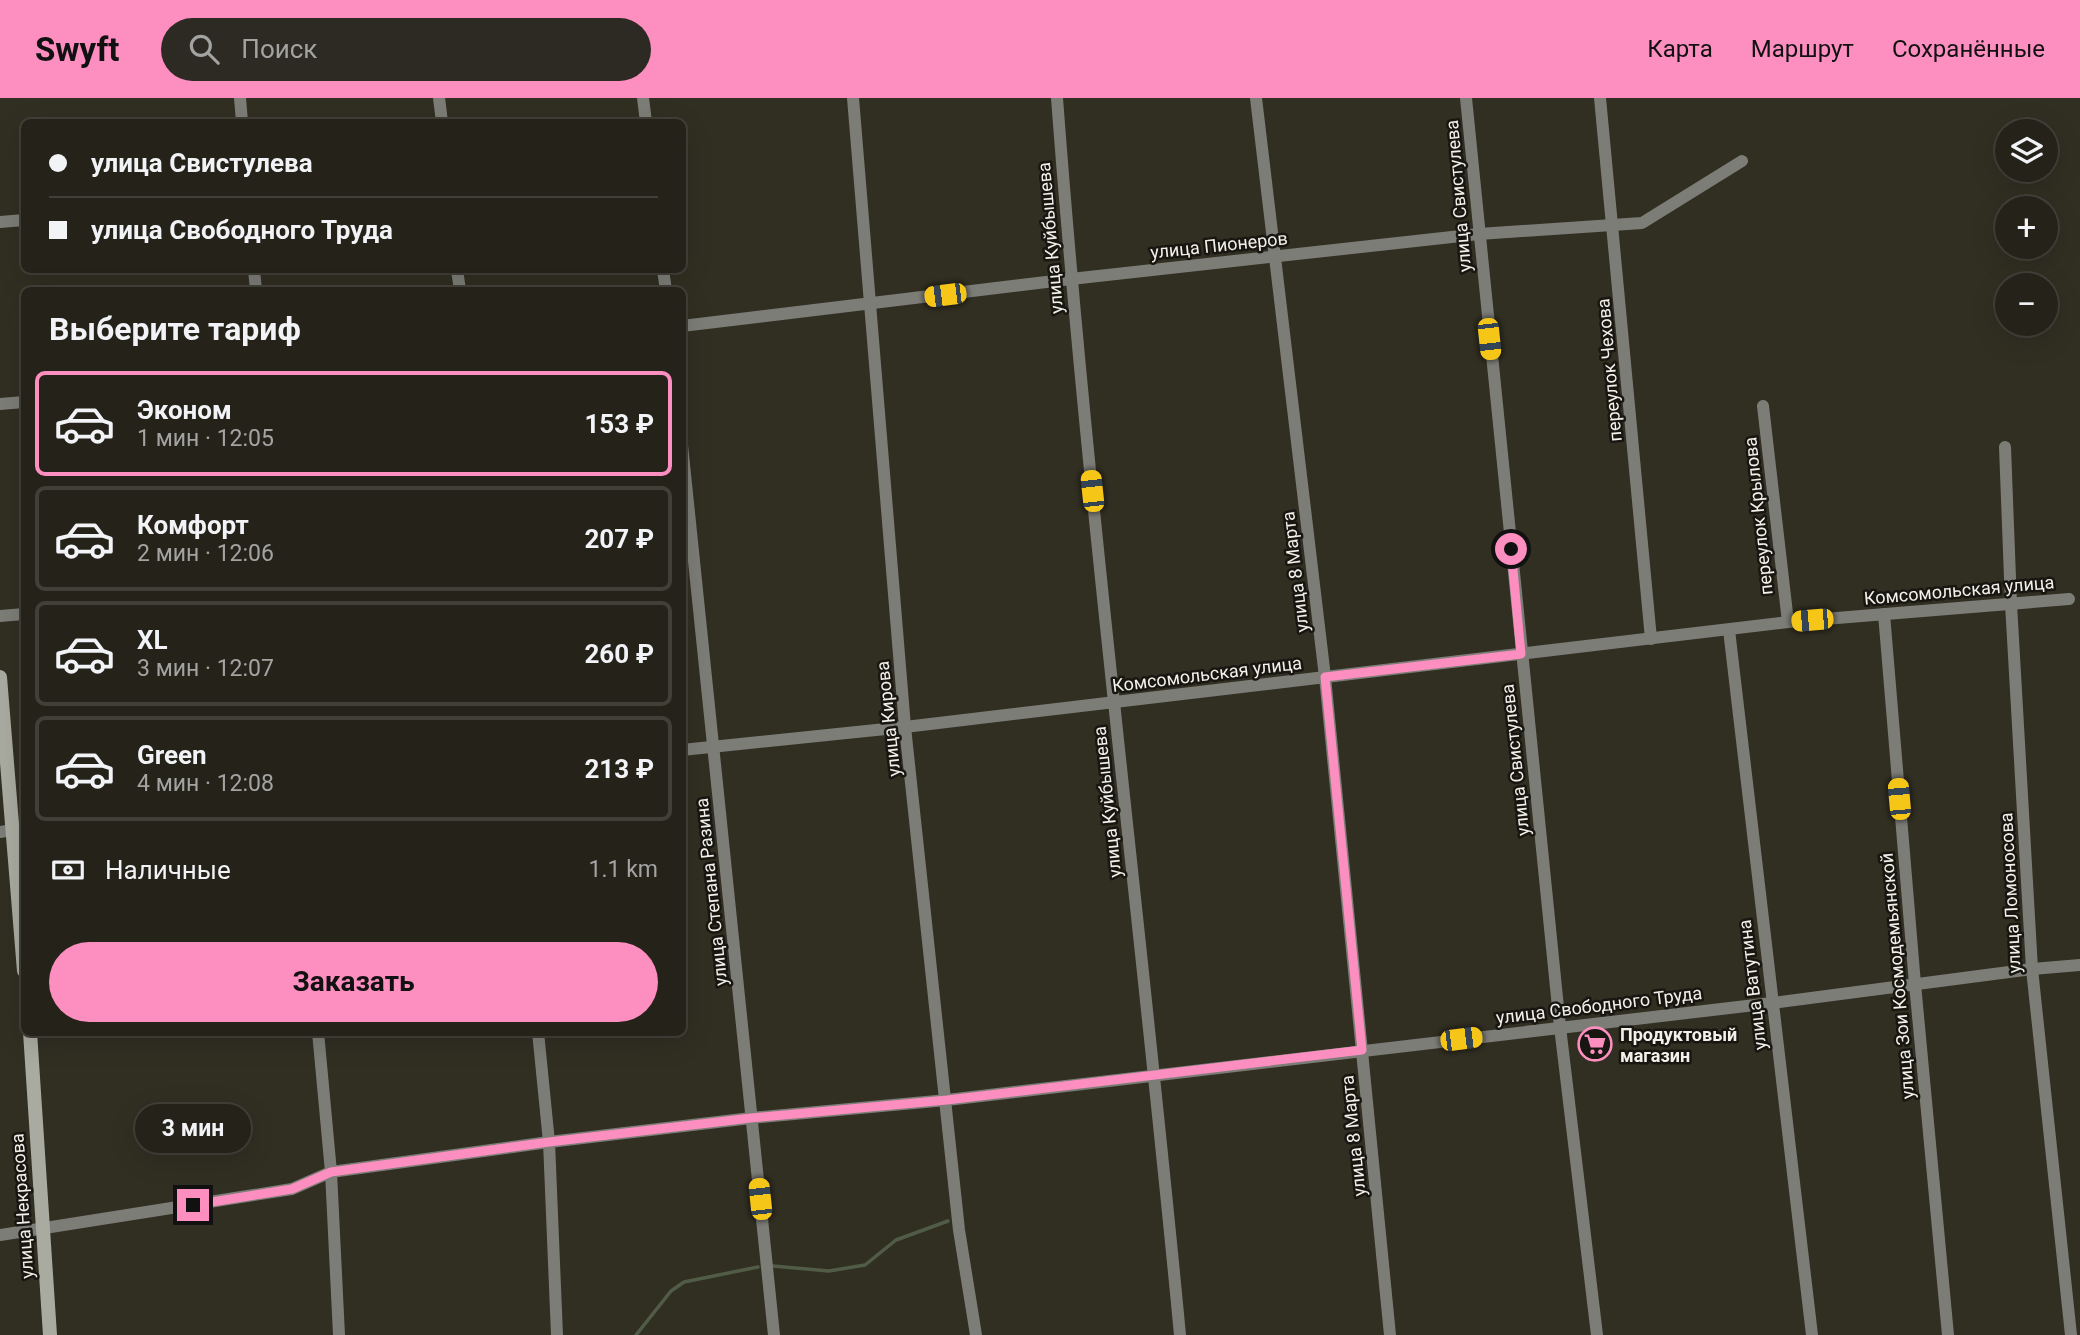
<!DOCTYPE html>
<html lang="ru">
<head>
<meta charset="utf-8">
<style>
  :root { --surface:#25221a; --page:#2d2a23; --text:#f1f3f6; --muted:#a3a4a2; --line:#423f39; --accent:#fd8ec0 }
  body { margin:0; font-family:Roboto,sans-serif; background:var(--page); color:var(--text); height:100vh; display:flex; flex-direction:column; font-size:26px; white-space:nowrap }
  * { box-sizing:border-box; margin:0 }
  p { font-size:23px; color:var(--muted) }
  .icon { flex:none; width:38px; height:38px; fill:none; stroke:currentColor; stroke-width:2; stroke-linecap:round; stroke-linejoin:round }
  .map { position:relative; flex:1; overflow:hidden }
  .side { position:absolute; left:21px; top:189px; width:665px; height:749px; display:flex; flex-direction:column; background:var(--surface); border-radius:10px; box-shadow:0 7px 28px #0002,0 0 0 2px var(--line) }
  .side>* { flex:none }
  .banner { position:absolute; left:21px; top:21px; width:665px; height:154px; border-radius:10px; box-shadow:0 7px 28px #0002,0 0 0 2px var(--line); display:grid; align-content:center; height:154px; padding:0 28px; background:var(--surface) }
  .fabs { position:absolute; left:1995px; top:21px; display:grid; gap:14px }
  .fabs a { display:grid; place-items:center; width:63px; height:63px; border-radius:50%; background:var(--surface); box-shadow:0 7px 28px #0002,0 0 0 2px var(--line); font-size:35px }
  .end { position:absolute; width:32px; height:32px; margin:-16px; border:9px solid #fd8ec0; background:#111; box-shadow:0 0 0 4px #111 }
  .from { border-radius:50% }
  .bubble { position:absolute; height:49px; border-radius:24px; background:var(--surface); box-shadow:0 7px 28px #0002,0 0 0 2px var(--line); font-size:23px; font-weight:700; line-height:49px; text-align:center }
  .car { position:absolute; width:21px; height:42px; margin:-21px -10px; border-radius:9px; box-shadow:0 0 5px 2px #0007; background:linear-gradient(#f5c518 24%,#345 0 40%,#f5c518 0 76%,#345 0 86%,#f5c518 0) }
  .banner b { display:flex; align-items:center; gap:24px; height:66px; font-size:26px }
  .banner b+b { border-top:2px solid var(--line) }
  .banner i { width:18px; height:18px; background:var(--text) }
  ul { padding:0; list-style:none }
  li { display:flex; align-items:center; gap:21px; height:105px; margin:0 14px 10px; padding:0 14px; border:4px solid var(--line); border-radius:10px }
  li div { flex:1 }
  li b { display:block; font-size:26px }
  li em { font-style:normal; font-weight:700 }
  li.active { border-color:var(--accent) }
  li>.icon { width:63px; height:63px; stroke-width:1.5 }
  h2 { padding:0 28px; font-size:32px; line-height:84px }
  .pay { display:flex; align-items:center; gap:18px; height:77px; padding:0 28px; font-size:26px }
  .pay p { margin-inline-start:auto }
  .primary-button { display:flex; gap:14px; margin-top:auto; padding:14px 28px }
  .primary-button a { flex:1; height:80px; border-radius:42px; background:var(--accent); color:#111; font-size:28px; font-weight:700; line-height:80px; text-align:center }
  header { display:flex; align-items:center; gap:42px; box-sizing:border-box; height:98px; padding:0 35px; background:var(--accent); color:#111 }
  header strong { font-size:33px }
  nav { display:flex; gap:38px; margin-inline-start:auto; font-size:24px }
  .search { width:490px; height:63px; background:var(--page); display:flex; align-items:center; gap:18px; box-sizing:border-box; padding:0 24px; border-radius:38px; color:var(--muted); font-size:26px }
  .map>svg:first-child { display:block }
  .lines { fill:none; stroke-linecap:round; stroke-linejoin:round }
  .stream { stroke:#515c47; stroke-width:3.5 }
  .street { stroke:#7c7d77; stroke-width:12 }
  .secondary { stroke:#a9aba0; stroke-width:14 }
  .route { stroke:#fd8ec0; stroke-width:9 }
  .labels { text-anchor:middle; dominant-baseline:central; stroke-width:5; stroke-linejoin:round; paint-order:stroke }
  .street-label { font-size:18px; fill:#f2f0e8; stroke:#181611 }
  .poi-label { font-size:18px; font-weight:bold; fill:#f2f0e8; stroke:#181611; text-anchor:start }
</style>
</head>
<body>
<header>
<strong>Swyft</strong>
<div class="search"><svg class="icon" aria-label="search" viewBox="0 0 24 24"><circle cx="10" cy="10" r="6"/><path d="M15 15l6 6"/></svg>Поиск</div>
<nav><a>Карта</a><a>Маршрут</a><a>Сохранённые</a></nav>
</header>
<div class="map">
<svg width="2080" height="1237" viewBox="0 0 2080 1237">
  <rect width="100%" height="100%" fill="#312e22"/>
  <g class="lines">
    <!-- stream -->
    <g class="stream">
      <path d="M773,1168l56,5 36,-6 31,-25 52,-19"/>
      <path d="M636,1237l35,-44 13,-9 74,-15"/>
    </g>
    <!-- street -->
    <g class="street">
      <path d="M240,0l2,24"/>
      <path d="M439,0l3,24"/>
      <path d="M643,0l3,24"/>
      <path d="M853,0l52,629 54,503 17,105"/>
      <path d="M1057,0c31,413 84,824 123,1237"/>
      <path d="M1256,0l69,579 65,658"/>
      <path d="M1466,0l94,929 37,308"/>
      <path d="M1600,0l51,541"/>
      <path d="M0,124l24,-2"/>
      <path d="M254,172l2,20"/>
      <path d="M457,172l3,20"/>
      <path d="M663,172l3,20"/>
      <path d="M682,228l389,-47 408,-45 163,-11 100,-62"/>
      <path d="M0,306l24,-2"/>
      <path d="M1763,308l25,216"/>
      <path d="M682,347l92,890"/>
      <path d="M2005,349l6,157 21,365 39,366"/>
      <path d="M1884,516l31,370 33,351"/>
      <path d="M0,518l24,-2"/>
      <path d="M1729,532l83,705"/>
      <path d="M682,652l223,-23 883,-105 281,-23"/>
      <path d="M0,734l24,-4"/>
      <path d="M318,934l13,140 8,163"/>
      <path d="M538,934l11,110 8,193"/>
      <path d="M0,1137l292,-46 39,-17 218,-30 202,-24 196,-18 825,-97 260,-34 48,-4"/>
    </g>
    <!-- secondary -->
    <g class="secondary">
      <path d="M0,579l24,294"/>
      <path d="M30,934l20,303"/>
    </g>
  </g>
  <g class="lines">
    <!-- route -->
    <path class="route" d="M193,1107l99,-16 39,-17 218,-30 202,-24 196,-18 415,-50 -37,-373 196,-23 -10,-105"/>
  </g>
  <!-- icons -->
  <defs>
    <symbol id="supermarket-ring" viewBox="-11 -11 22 22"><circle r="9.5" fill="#181611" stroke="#fd8ec0" stroke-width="1.5"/><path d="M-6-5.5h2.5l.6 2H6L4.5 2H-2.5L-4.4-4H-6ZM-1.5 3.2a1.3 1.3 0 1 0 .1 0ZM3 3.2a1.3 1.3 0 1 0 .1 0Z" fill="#fd8ec0"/></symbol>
  </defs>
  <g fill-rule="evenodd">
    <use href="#supermarket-ring" x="1576" y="927" width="38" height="38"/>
  </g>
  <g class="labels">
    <!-- street labels -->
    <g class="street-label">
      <text transform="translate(1458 98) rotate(-95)">улица Свистулева</text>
      <text transform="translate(1050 140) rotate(-95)">улица Куйбышева</text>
      <text transform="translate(1219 147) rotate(-6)">улица Пионеров</text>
      <text transform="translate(1609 272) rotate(-95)">переулок Чехова</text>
      <text transform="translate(1758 418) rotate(-96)">переулок Крылова</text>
      <text transform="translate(1295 474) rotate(-97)">улица 8 Марта</text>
      <text transform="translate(1959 492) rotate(-5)">Комсомольская улица</text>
      <text transform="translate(1207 576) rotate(-7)">Комсомольская улица</text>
      <text transform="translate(888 621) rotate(-96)">улица Кирова</text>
      <text transform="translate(1515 662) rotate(-96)">улица Свистулева</text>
      <text transform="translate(1107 704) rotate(-96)">улица Куйбышева</text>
      <text transform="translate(711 794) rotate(-96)">улица Степана Разина</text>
      <text transform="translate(2010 795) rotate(-93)">улица Ломоносова</text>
      <text transform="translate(1897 878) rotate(-95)">улица Зои Космодемьянской</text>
      <text transform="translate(1752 887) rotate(-97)">улица Ватутина</text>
      <text transform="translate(1599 907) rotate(-7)">улица Свободного Труда</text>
      <text transform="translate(1353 1038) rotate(-96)">улица 8 Марта</text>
      <text transform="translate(22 1108) rotate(-94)">улица Некрасова</text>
    </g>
    <!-- poi labels -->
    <g class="poi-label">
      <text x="1620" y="936">Продуктовый<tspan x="1620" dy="21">магазин</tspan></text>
    </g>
  </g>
</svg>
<div class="fabs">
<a><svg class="icon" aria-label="layers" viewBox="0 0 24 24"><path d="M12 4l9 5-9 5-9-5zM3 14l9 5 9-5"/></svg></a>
<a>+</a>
<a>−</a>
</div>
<i class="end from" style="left:1511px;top:451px"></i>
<i class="end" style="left:193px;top:1107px"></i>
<div class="bubble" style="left:135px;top:1006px;width:116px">3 мин</div>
<i class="car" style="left:945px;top:197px;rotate:263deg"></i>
<i class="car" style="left:1489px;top:241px;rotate:174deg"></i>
<i class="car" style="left:1092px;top:393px;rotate:354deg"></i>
<i class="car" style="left:1812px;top:522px;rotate:265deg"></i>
<i class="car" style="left:1899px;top:701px;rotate:355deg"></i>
<i class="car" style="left:1461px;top:941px;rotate:83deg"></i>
<i class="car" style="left:760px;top:1101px;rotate:354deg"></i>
<div class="banner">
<b><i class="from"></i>улица Свистулева</b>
<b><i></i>улица Свободного Труда</b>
</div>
<section class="side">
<h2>Выберите тариф</h2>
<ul>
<li class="active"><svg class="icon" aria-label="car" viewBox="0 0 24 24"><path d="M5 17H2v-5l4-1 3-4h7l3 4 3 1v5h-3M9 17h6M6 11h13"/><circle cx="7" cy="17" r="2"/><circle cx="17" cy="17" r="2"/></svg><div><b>Эконом</b><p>1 мин · 12:05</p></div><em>153 ₽</em></li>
<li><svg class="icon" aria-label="car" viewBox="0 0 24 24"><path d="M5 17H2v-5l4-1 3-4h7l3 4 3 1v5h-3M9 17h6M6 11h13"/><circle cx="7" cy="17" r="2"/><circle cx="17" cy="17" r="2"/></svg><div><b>Комфорт</b><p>2 мин · 12:06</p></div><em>207 ₽</em></li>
<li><svg class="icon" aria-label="car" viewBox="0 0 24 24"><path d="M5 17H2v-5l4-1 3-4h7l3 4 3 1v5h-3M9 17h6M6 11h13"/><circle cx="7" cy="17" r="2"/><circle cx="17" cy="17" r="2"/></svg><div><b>XL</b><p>3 мин · 12:07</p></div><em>260 ₽</em></li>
<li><svg class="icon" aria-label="car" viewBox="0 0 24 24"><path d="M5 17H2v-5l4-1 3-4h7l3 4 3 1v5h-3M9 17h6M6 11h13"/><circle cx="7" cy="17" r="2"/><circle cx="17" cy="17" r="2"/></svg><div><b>Green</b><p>4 мин · 12:08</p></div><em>213 ₽</em></li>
</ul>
<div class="pay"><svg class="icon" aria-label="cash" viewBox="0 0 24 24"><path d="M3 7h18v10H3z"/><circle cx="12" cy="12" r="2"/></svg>Наличные<p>1.1 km</p></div>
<div class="primary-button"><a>Заказать</a></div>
</section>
</div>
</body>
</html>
